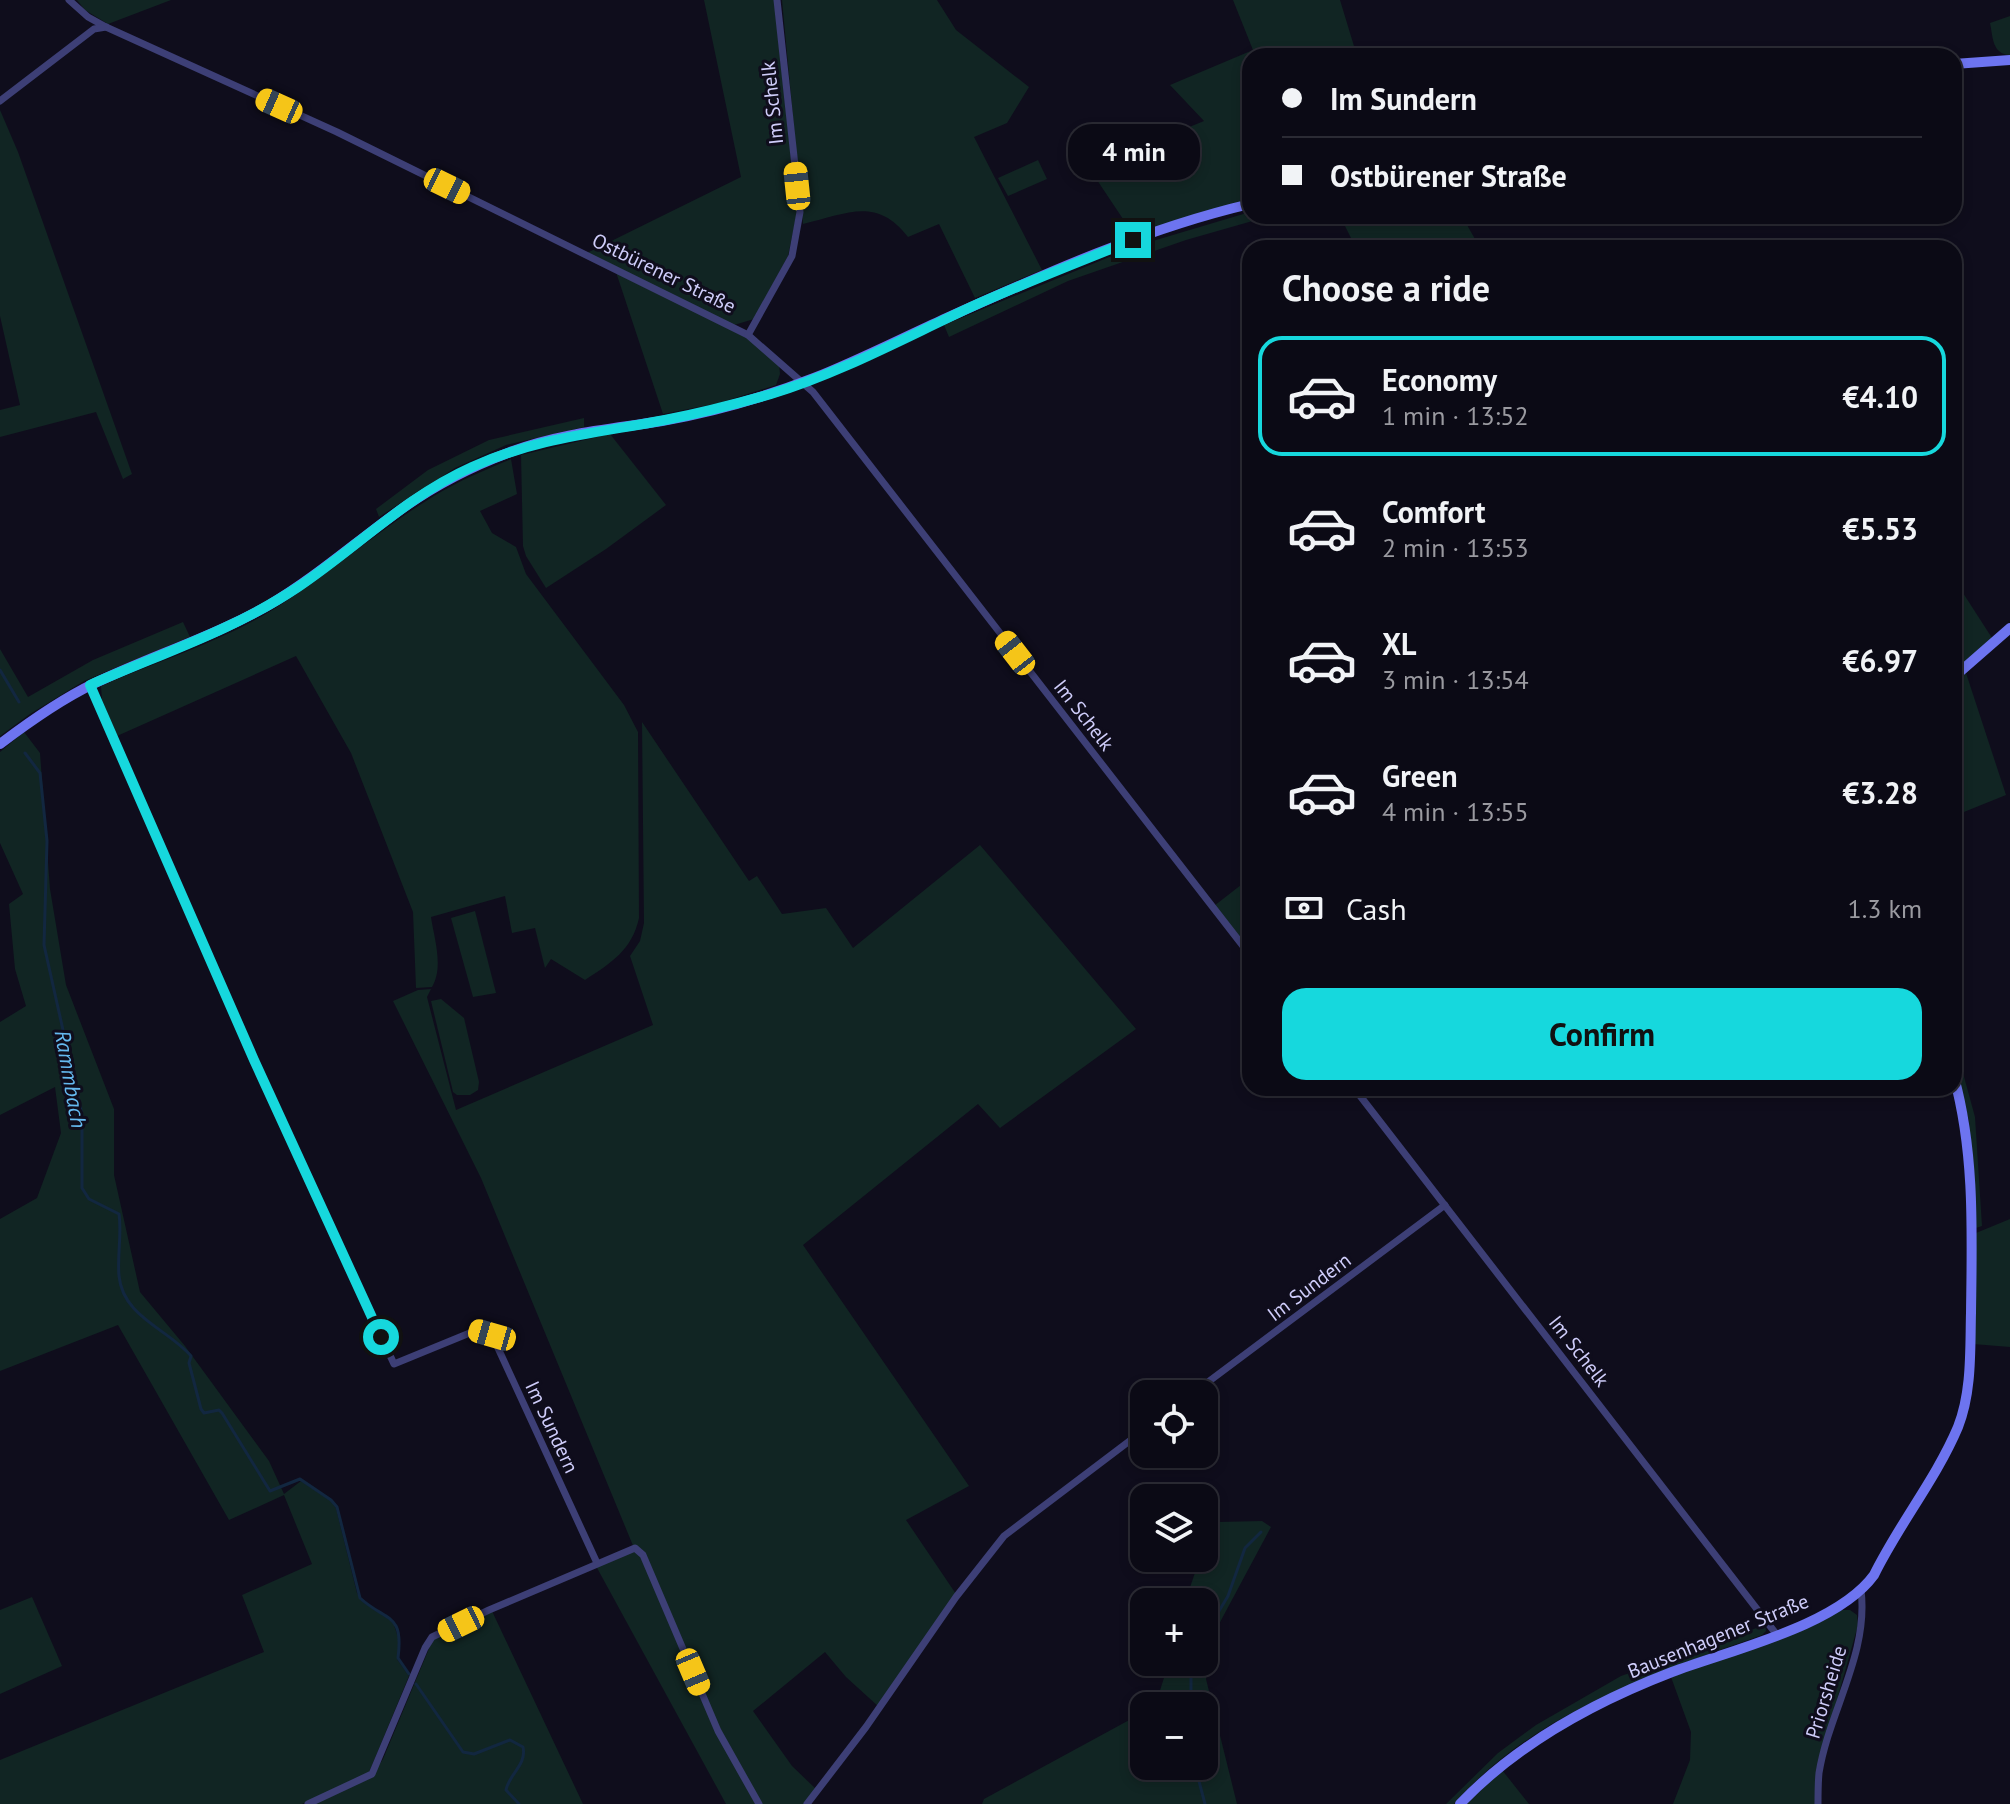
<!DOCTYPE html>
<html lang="en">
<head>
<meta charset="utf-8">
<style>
  :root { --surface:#0b0a15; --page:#14131e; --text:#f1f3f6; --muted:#9a9aa0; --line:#2b2b34; --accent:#16d8dd }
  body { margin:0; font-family:"PT Sans",sans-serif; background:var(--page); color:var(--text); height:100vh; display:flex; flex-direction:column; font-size:30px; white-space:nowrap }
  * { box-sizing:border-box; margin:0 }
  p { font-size:26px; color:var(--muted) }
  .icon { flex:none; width:44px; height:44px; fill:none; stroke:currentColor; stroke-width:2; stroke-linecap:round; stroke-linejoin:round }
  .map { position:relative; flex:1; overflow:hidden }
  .sheet { position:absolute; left:1242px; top:240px; width:720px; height:856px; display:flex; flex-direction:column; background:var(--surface); border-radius:24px; box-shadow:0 4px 12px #0003,0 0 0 2px var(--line) }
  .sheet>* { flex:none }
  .hud { position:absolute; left:1242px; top:48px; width:720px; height:176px; border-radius:24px; box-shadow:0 4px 12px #0003,0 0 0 2px var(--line); display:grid; align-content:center; height:176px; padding:0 40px; background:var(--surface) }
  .tools { position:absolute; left:1130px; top:1380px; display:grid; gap:16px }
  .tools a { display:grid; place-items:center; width:88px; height:88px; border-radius:16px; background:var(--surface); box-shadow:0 4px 12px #0003,0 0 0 2px var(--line); font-size:40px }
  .end { position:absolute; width:36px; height:36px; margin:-18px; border:10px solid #16d8dd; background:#111; box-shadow:0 0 0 4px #111 }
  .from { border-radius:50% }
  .bubble { position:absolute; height:56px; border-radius:24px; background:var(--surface); box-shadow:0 4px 12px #0003,0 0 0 2px var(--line); font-size:26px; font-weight:800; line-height:56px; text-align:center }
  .car { position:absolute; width:24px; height:48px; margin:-24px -12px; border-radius:10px; box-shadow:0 0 6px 2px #0007; background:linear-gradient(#f5c518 24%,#345 0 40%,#f5c518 0 76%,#345 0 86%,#f5c518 0) }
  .hud b { display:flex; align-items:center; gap:28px; height:76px; font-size:30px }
  .hud b+b { border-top:2px solid var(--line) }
  .hud i { width:20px; height:20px; background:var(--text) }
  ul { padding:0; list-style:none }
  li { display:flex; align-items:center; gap:24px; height:120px; margin:0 16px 12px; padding:0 24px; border:4px solid transparent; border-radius:24px }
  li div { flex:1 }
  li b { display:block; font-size:30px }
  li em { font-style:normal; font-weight:800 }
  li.current { border-color:var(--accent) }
  li>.icon { width:72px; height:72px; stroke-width:1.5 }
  h2 { padding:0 40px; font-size:36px; line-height:96px }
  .pay { display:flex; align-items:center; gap:20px; height:88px; padding:0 40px; font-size:30px }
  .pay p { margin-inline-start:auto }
  .primary-button { display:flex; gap:16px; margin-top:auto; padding:16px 40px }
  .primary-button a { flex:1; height:92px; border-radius:24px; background:var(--accent); color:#111; font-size:32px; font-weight:800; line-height:92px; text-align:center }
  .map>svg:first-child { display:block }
  .green { fill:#112523 }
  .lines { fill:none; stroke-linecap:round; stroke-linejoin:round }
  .stream { stroke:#122740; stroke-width:3 }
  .street { stroke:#3d3f76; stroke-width:7 }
  .secondary { stroke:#6d74f0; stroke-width:10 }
  .route { stroke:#16d8dd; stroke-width:10 }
  .labels { text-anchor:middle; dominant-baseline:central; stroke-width:6; stroke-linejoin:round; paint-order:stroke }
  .street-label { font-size:20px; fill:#cfcdfa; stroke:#0f0d1c }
  .water-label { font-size:22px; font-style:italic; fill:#65baf0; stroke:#0f0d1c }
</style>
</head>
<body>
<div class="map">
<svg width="2010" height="1804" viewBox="0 0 2010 1804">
  <rect width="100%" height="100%" fill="#0f0d1c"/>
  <!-- green -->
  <g class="green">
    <path d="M77,0h94l-63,24 -23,-14z"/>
    <path d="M704,0h70l23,213 -9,43 -34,63 -20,6 -147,-72 154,-76z"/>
    <path d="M782,0h155l19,30 73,57 -22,36 -33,14 68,133 -67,28 -36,-74 -31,13c-32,-41 -61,-23 -105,-13z"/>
    <path d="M1233,0h107l17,56h-107v144l-117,34 -44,-66 115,-47 -34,-36 83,-35z"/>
    <path d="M2010,16v39c-18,-1 -17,-18 -20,-32z"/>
    <path d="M0,110l18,42 114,322 -9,5 -27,-67 -96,25v-27l20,-5 -20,-89z"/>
    <path d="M1038,160l9,19 -39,17 -10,-18z"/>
    <path d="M1250,212v4h20l-84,24 -118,41 -119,56 -5,-12 192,-79z"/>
    <path d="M1340,216h122l18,32h-124z"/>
    <path d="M616,272l132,66 31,26 1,10 -4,11 -57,18 -56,11z"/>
    <path d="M584,418v9l-78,18 -51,23 -76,49 -3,-8 52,-39 61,-30z"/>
    <path d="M610,434l56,71 -60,44 -60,39 -20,-32 -3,-10 -2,-91z"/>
    <path d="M511,459l6,35 -37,17 12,22 24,14 10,27 98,131 14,27 1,186c-7,32 -28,45 -54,62l-34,-21 -6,9 -10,-40 -23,5 -7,-37 -74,21c3,21 13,50 1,70l-16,1 -3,-76 -62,-159 -55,-97 -179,80 -15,-36 -1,-14c57,-25 120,-44 173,-77 56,-35 104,-79 160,-113 24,-15 51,-26 77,-37z"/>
    <path d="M1954,579l38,59 -38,34z"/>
    <path d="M183,622l7,15 -106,44 -54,33 -30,22v-87l28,48 65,-37z"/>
    <path d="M1966,673l40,122 -52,21v-132z"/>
    <path d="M642,722l107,159 8,-5 25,38 44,-6 27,40 127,-103 156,184 -136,99 -22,-24 -175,141 166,241 -63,34 50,74 -77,113 -33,-30 -21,-25 -72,59 39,55 24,23 -11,15h-45l-41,-74 -76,-175 -9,-7 -153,-370 -88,-177 25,-11 13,-1 -4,8 29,113 197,-85 -23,-69 10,-15 4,-18z"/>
    <path d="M24,732l16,21 10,136 16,96 48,124v66l26,117 45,54 84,115 15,33 17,-13 30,20 5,7 21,85 7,10 29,19 7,21 -3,16 12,17 -41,99 -66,29h-302v-44l264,-108 -22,-57 70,-31 -28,-69 -55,25 -111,-195 -118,46v-152l37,-21 24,-65 -6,-46 -55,28v-93l26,-16 -11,-37 -6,-65 14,-10 -23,-51v-91z"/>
    <path d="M1250,878v75l-36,-47z"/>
    <path d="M475,911l21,82 -23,4 -22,-79z"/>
    <path d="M441,999l23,19 15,64 -1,8 -8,5h-13l-4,-3 -22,-91z"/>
    <path d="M1954,1040l21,77 7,109 -6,2 -7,-107 -15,-59z"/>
    <path d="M2010,1219v128l-37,-3 3,-111z"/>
    <path d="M1262,1521l9,6 -60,112 -5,40 31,125h-255l2,-5 160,-87v54h60v-60h-52l4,-3 13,-41h35v-60h-19l15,-44h4l2,-19 12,-17z"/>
    <path d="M635,1550l7,6 75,174 41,74h-32l-130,-238z"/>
    <path d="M32,1597l30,69 -62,28v-84z"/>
    <path d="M491,1609l92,195h-271l60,-28 11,-17 50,-120z"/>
    <path d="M1842,1610h8l7,5 1,10 -41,146 -2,33h-142l17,-44 1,-28 -20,-55z"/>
    <path d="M1765,1625l1,6 -4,4c-109,39 -229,78 -308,169h-8l52,-51 38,-28 85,-49z"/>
    <path d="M1502,1770l27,34h-63z"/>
  </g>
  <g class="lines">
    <!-- stream -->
    <g class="stream">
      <path d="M0,670l19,32"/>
      <path d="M25,753l15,20 7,68 -3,104 38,170v73l7,11 30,15c3,21 -2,41 0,62 4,41 49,53 72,80l-2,7 12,46 3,4 15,-3 3,3 48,78 30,-12 31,21 6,7 23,91c26,24 44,14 38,60l11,16"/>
      <path d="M1204,1636l24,-40 17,-48 16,-16"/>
      <path d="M416,1684l47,68 11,2 36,-14 13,7c4,18 -14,27 -17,43l13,14"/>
      <path d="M1191,1706v-44"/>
      <path d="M1195,1766l10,38"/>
    </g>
    <!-- street -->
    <g class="street">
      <path d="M69,0l19,17 18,10 231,105 411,203 65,57 437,563"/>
      <path d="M0,101l94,-72 12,-2"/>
      <path d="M748,335l44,-79 8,-44 -23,-212"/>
      <path d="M90,685l164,375 140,304 83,-34 15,5 105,228"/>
      <path d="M1354,1088l423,547"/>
      <path d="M1192,1394l253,-189"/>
      <path d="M308,1804l64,-30 53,-126 7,-11 57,-27 146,-62 8,7 75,176 41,73"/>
      <path d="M807,1804l59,-77 90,-130 48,-61 140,-106"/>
      <path d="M1818,1804c0,-10 0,-21 1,-31 10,-62 50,-119 42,-183"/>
    </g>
    <!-- secondary -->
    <g class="secondary">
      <path d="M1954,64l56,-4"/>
      <path d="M1954,677l56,-49"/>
      <path d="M0,744c29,-22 60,-44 93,-60 58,-28 120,-47 176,-79 44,-26 82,-59 123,-89 37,-28 77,-49 121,-65 48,-18 99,-22 149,-30 52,-9 103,-24 152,-43 43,-17 84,-38 126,-57 100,-45 203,-92 310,-117"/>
      <path d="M1460,1804c58,-61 134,-102 212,-132 58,-22 165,-46 202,-97 25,-51 62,-96 84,-148 14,-35 12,-77 13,-114 1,-79 4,-160 -17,-236"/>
    </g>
  </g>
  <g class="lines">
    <!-- route -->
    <path class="route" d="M381,1337l-127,-277 -164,-375c70,-31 144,-55 208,-98 58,-39 109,-91 174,-120 64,-29 125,-34 193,-47 36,-7 71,-16 106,-26 69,-21 135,-57 200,-87 53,-24 108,-45 162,-67"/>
  </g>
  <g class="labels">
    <!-- street labels -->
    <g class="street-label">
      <text transform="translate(772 103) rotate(-96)">Im Schelk</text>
      <text transform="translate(664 273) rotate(26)">Ostbürener Straße</text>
      <text transform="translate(1084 715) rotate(52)">Im Schelk</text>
      <text transform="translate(1309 1287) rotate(-37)">Im Sundern</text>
      <text transform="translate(1579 1351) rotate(52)">Im Schelk</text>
      <text transform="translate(552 1427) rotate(65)">Im Sundern</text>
      <text transform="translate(1718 1636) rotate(-22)">Bausenhagener Straße</text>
      <text transform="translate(1826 1692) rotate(-73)">Priorsheide</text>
    </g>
    <!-- water labels -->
    <g class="water-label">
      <text transform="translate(71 1079) rotate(80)">Rammbach</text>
    </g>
  </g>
</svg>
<div class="tools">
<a><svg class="icon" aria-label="locate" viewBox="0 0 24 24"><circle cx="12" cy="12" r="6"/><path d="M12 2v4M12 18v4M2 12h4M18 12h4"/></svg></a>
<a><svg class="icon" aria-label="layers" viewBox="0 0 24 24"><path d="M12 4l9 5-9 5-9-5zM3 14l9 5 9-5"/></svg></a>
<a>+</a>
<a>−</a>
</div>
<i class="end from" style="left:381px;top:1337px"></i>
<i class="end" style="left:1133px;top:240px"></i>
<div class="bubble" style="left:1068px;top:124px;width:132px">4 min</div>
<i class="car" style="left:279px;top:106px;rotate:294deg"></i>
<i class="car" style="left:447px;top:186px;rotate:116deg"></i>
<i class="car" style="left:797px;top:186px;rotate:354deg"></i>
<i class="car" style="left:1015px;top:653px;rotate:322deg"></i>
<i class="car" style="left:492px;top:1335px;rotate:286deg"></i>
<i class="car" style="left:461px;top:1624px;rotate:244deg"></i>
<i class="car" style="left:693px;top:1672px;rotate:157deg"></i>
<div class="hud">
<b><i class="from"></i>Im Sundern</b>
<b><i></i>Ostbürener Straße</b>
</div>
<section class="sheet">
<h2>Choose a ride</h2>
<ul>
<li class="current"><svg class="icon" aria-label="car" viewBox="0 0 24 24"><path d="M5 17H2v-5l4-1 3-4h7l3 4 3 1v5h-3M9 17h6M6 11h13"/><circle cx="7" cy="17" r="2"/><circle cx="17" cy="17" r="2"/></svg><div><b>Economy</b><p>1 min · 13:52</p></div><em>€4.10</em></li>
<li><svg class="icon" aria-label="car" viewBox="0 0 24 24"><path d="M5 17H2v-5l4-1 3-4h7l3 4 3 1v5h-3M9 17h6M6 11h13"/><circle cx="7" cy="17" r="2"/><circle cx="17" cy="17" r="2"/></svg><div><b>Comfort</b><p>2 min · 13:53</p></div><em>€5.53</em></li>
<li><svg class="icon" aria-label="car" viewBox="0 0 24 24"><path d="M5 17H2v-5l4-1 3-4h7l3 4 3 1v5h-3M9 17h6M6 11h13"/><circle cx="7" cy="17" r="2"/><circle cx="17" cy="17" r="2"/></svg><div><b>XL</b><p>3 min · 13:54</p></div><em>€6.97</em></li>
<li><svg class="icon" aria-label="car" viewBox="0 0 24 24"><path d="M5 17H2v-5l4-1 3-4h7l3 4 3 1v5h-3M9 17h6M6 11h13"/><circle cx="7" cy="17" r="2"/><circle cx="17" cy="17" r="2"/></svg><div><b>Green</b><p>4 min · 13:55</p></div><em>€3.28</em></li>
</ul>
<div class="pay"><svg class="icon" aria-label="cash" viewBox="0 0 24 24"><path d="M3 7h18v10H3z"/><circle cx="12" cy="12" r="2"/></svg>Cash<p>1.3 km</p></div>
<div class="primary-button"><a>Confirm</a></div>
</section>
</div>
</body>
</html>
